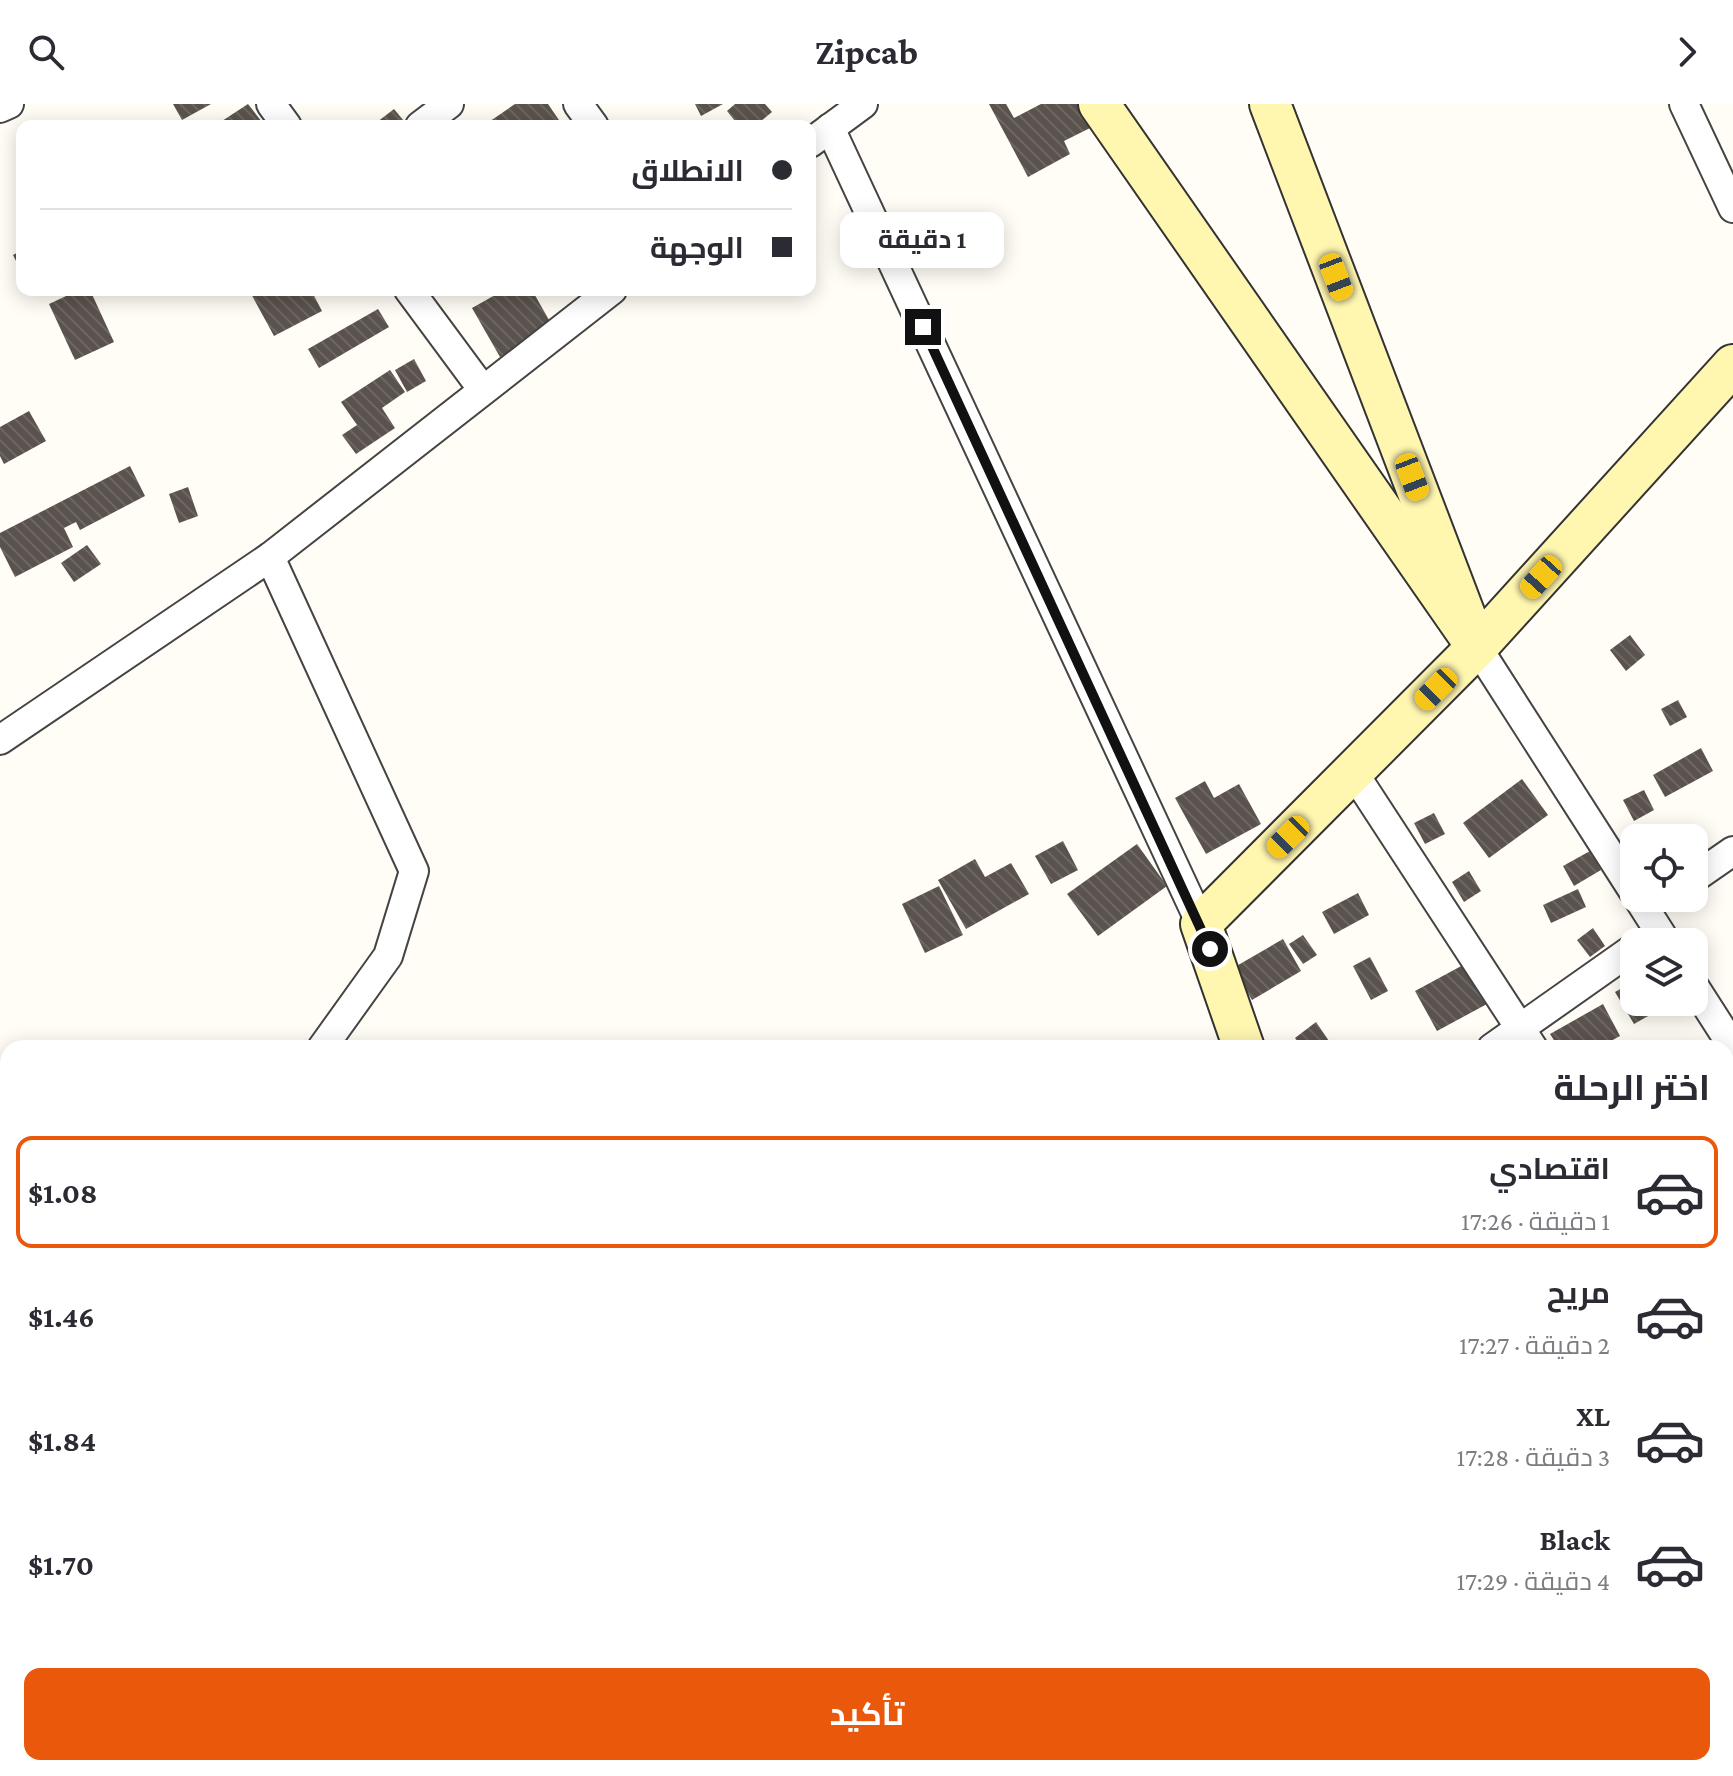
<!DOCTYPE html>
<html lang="ar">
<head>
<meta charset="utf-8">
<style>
  :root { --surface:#fff; --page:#f7f7f7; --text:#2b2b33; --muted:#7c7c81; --line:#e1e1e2; --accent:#ea580c }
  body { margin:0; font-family:"Crimson Pro",Cairo,serif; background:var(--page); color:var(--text); direction:rtl; height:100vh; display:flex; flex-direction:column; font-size:30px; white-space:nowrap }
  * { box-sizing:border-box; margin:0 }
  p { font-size:26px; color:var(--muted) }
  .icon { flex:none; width:44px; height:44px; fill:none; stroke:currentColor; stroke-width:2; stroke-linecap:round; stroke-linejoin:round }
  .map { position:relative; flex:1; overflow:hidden; direction:ltr }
  .panel { position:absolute; left:0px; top:936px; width:1734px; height:736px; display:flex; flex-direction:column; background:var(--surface); border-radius:24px 24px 0 0; box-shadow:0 4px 20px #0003; direction:rtl }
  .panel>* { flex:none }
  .hud { position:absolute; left:16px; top:16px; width:800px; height:176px; border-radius:16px; box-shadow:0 4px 20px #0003; direction:rtl; display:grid; align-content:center; height:176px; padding:0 24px; background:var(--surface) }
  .controls { position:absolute; left:1620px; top:720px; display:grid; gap:16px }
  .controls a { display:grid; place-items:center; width:88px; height:88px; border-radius:16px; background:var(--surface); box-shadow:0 4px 20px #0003; font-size:40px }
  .end { position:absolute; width:36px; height:36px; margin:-18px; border:10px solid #111; background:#fff; box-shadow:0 0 0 4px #fff }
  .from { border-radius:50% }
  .bubble { position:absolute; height:56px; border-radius:16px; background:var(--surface); box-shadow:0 4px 20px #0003; font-size:26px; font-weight:700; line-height:56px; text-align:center; direction:rtl }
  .car { position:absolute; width:24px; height:48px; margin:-24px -12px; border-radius:10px; box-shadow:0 0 6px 2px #0007; background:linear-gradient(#f5c518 24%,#345 0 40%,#f5c518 0 76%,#345 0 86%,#f5c518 0) }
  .hud b { display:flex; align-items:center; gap:28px; height:76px; font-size:30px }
  .hud b+b { border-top:2px solid var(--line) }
  .hud i { width:20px; height:20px; background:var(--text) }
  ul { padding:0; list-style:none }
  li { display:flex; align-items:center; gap:24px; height:112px; margin:0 16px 12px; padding:0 8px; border:4px solid transparent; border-radius:16px }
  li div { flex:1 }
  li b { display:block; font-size:30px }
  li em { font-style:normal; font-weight:700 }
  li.selected { border-color:var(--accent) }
  li>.icon { width:72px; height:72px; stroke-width:1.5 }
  h2 { padding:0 24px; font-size:36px; line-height:96px }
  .cta { display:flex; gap:16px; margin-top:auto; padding:16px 24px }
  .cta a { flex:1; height:92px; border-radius:16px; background:var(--accent); color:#fff; font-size:32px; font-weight:700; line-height:92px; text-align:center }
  header { display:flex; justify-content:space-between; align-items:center; height:104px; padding:0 24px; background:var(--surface); font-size:36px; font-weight:700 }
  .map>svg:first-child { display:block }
  .building { fill:url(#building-back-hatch) }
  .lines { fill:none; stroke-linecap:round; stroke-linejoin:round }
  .street-casing { stroke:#444; stroke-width:32 }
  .secondary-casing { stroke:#333; stroke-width:44 }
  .street { stroke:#fff; stroke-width:28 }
  .secondary { stroke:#fff6b0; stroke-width:40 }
  .route { stroke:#111; stroke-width:10 }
</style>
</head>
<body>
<header><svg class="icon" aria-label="forward" viewBox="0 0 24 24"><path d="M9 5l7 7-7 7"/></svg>Zipcab<svg class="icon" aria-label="search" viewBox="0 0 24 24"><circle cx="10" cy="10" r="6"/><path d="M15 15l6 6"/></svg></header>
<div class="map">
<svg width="1733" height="1672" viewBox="0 0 1733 1672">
  <defs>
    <pattern id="building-back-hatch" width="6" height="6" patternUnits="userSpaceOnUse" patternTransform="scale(2)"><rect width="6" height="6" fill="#5a524d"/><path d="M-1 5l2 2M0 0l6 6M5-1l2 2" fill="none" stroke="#6d6662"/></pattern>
  </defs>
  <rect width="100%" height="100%" fill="#fffdf5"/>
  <!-- building -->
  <g class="building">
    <path d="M173,0h38l-29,16z"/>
    <path d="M248,0l17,22h-39l-4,-5z"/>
    <path d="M515,0h33l15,22h-80z"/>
    <path d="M695,0h28l-22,12z"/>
    <path d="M735,0h30l7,8 -17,14h-16l-12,-15z"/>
    <path d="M989,0h17l8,14 27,-14h40l11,23 -28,14 6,13 -42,23z"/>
    <path d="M394,5l14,17h-36z"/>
    <path d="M22,146v23l-9,-18z"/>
    <path d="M79,186h11l24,52 -39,18 -26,-56z"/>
    <path d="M249,186h62l11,21 -48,25z"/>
    <path d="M504,186h28l21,37 -53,30 -28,-49z"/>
    <path d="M378,205l11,18 -70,41 -11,-19z"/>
    <path d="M414,255l12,22 -19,11 -12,-22z"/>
    <path d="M390,266l15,22 -23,16 13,20 -39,26 -14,-19 15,-10 -16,-23z"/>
    <path d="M29,307l17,30 -42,23 -4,-8v-29z"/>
    <path d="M130,362l15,30 -65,34 -4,-8 -12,6 9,19 -58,30 -15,-30v-14z"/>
    <path d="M188,383l10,29 -19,7 -10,-29z"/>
    <path d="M87,441l14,19 -27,18 -13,-19z"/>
    <path d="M1630,531l15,20 -19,16 -16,-21z"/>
    <path d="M1678,596l9,17 -17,9 -9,-17z"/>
    <path d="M1701,644l12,23 -48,26 -12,-22z"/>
    <path d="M1522,675l26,36 -59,43 -26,-35z"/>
    <path d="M1205,677l9,17 25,-14 22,40 -55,30 -31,-56z"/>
    <path d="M1644,686l10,20 -20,11 -11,-21z"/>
    <path d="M1434,709l11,21 -20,10 -11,-21z"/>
    <path d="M1063,737l15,29 -27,14 -16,-28z"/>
    <path d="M1137,740l30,42 -69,50 -31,-42z"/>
    <path d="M1590,747l11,19 -27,16 -11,-20z"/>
    <path d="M975,755l10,18 26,-14 18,31 -63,35 -28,-49z"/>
    <path d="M1469,767l12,20 -17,11 -12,-20z"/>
    <path d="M939,782l24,49 -38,18 -23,-49z"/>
    <path d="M1578,785l8,18 -35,16 -8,-18z"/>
    <path d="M1358,789l11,22 -35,19 -12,-22z"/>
    <path d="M1593,824l12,18 -15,11 -13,-17z"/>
    <path d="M1303,831l14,20 -14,9 -14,-20z"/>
    <path d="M1283,835l18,32 -49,29 -19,-32z"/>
    <path d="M1370,853l18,34 -17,9 -18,-34z"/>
    <path d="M1465,860l22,40 -50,27 -22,-40z"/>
    <path d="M1634,877v21h39l-39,22 -19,-32z"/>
    <path d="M1603,900l17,32 -22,12h-39l-9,-14z"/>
    <path d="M1316,918l13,19 -10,7h-17l-7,-10z"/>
    <path d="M1726,969l7,13v22l-7,4z"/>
    <path d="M1733,1051v32l-7,4v-32z"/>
    <path d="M1733,1135v53l-7,5v-53z"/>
    <path d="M1729,1359l4,7v60l-7,4v-69z"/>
    <path d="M1733,1508v30l-7,5v-29z"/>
    <path d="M5,1606l3,19 -8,2v-20z"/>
    <path d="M1285,1664h49l4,8h-48z"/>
    <path d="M1353,1664h52l-17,8h-31z"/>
    <path d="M1532,1664h23l4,8h-43z"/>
  </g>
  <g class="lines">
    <defs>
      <g id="street">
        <path d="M271,0l16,22"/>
        <path d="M578,0l16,22"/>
        <path d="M1684,0l49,104"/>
        <path d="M0,4l9,-4"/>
        <path d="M420,22l29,-22"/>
        <path d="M830,24l371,796"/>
        <path d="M810,39l53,-39"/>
        <path d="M409,186l74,100"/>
        <path d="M270,453l144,314 -26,85 -66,92"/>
        <path d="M1477,543l157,245"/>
        <path d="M0,636l270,-183 342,-267"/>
        <path d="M1353,668l180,276"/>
        <path d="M1694,774l39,-27"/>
        <path d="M1638,794l28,44"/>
        <path d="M1694,882l39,61"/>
        <path d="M1492,944l142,-100"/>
        <path d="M1726,1252l7,12"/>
        <path d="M0,1478l8,-1"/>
        <path d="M307,1664l3,8"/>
      </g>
      <g id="secondary">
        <path d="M1099,0l378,543 256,-282"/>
        <path d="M1244,944l-43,-124 276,-277 -207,-543"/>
        <path d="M1583,1664l4,8"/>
        <path d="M1696,1672l13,-8"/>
      </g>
    </defs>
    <!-- street casing -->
    <use href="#street" class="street-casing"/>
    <!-- secondary casing -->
    <use href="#secondary" class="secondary-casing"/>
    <!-- street -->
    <use href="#street" class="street"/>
    <!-- secondary -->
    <use href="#secondary" class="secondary"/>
  </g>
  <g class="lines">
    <!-- route -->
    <path class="route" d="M923,223l287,622"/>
  </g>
</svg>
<div class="controls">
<a><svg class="icon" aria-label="locate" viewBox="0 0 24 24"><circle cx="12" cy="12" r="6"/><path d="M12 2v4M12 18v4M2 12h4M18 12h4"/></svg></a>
<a><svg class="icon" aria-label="layers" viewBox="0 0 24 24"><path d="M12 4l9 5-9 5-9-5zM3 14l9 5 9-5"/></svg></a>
</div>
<i class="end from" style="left:1210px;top:845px"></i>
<i class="end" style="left:923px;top:223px"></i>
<div class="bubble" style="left:840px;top:108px;width:164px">1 دقيقة</div>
<i class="car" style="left:1336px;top:173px;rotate:159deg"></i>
<i class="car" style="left:1412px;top:373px;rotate:159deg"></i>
<i class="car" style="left:1541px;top:473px;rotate:222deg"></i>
<i class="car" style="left:1436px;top:585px;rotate:225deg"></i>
<i class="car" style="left:1288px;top:733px;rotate:225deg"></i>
<div class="hud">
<b><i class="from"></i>الانطلاق</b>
<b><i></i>الوجهة</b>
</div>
<section class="panel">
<h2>اختر الرحلة</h2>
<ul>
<li class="selected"><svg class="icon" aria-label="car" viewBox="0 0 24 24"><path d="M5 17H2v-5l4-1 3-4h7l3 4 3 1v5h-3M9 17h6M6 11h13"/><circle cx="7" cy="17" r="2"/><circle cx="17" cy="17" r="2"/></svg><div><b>اقتصادي</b><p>1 دقيقة · 17:26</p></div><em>$1.08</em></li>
<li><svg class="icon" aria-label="car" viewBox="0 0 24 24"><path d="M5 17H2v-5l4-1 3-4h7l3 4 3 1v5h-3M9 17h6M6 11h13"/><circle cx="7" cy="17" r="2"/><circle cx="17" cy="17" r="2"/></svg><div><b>مريح</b><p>2 دقيقة · 17:27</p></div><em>$1.46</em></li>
<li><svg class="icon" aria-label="car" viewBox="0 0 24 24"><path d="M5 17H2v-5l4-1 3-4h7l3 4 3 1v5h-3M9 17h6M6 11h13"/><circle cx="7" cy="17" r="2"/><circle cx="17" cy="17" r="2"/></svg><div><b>XL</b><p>3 دقيقة · 17:28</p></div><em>$1.84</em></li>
<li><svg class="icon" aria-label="car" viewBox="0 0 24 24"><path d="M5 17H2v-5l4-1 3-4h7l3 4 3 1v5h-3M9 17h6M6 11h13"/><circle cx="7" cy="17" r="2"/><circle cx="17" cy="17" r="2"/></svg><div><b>Black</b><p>4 دقيقة · 17:29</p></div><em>$1.70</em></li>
</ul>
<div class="cta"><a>تأكيد</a></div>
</section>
</div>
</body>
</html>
